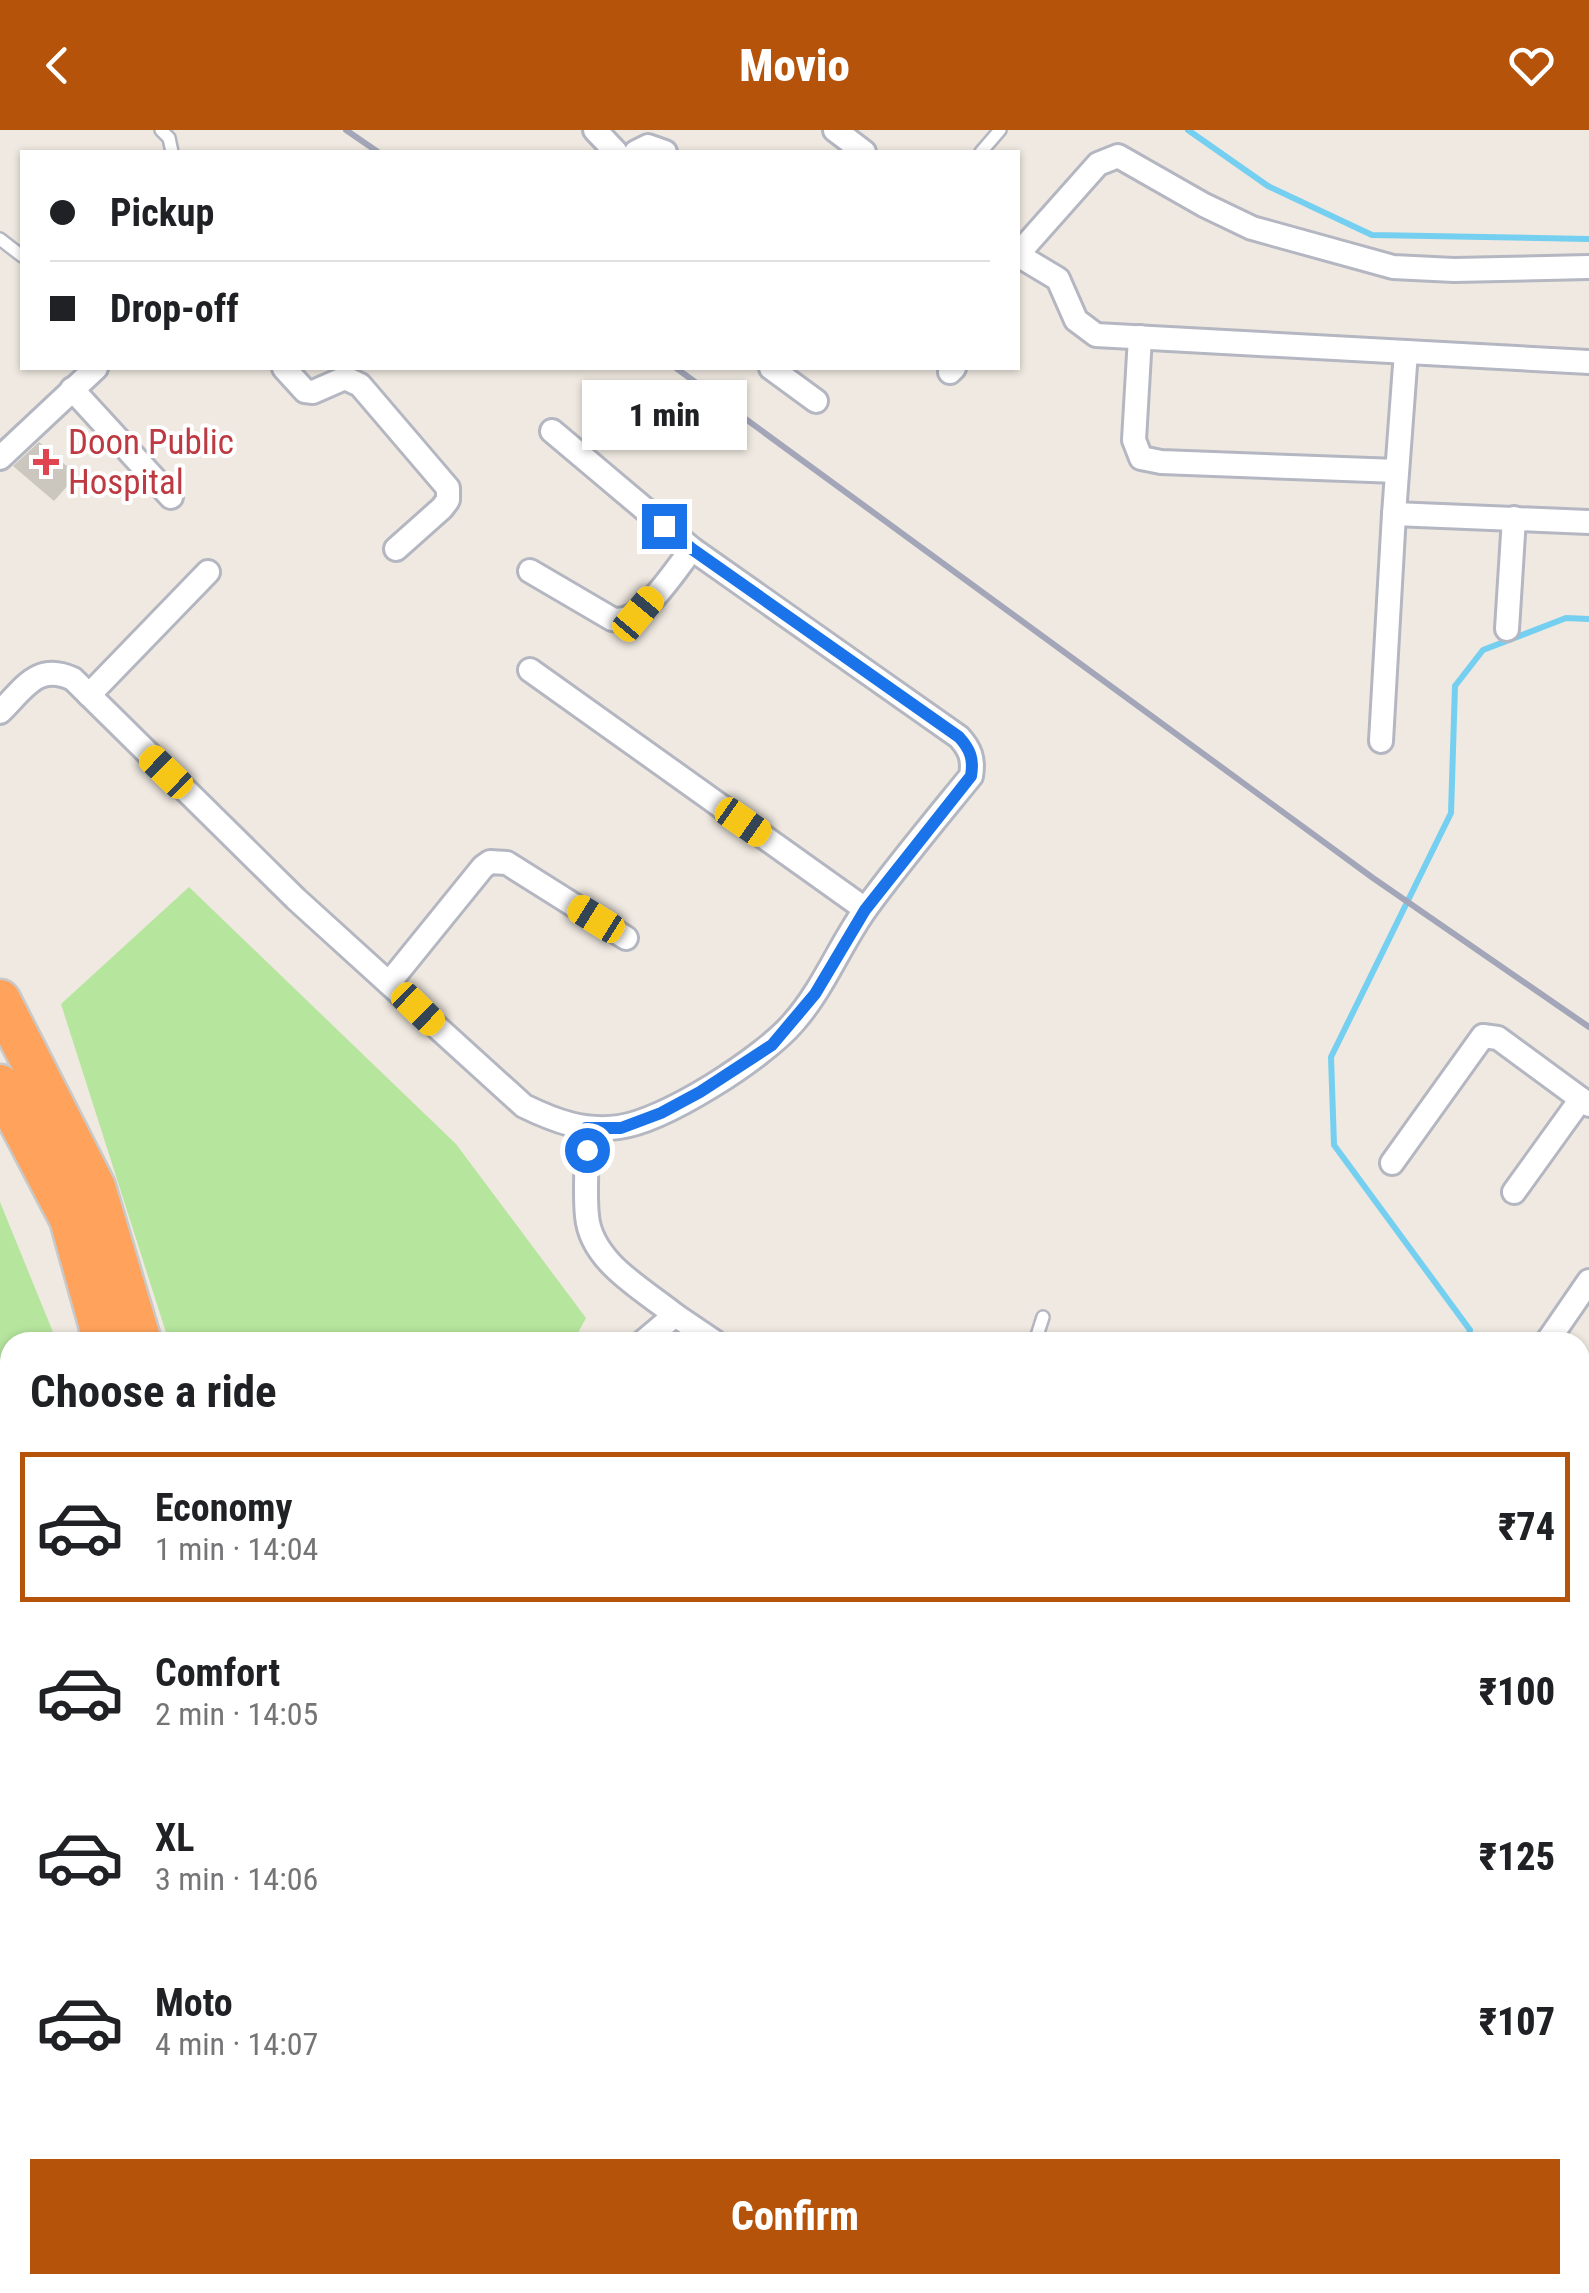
<!DOCTYPE html>
<html lang="en">
<head>
<meta charset="utf-8">
<style>
  :root { --surface:#fff; --page:#f6f6f6; --text:#202124; --muted:#757577; --line:#e0e0e0; --accent:#b45309 }
  body { margin:0; font-family:"Roboto Condensed",sans-serif; background:var(--page); color:var(--text); height:100vh; display:flex; flex-direction:column; font-size:38px; white-space:nowrap }
  * { box-sizing:border-box; margin:0 }
  p { font-size:32px; color:var(--muted) }
  .icon { flex:none; width:55px; height:55px; fill:none; stroke:currentColor; stroke-width:2; stroke-linecap:round; stroke-linejoin:round }
  .map { position:relative; flex:1; overflow:hidden }
  .details { position:absolute; left:0px; top:1202px; width:1590px; height:962px; display:flex; flex-direction:column; background:var(--surface); border-radius:30px 30px 0 0; box-shadow:0 2px 8px #0004 }
  .details>* { flex:none }
  .guide { position:absolute; left:20px; top:20px; width:1000px; height:220px; border-radius:0px; box-shadow:0 2px 8px #0004; display:grid; align-content:center; height:220px; padding:0 30px; background:var(--surface) }
  .end { position:absolute; width:45px; height:45px; margin:-22px; border:12px solid #1a73e8; background:#fff; box-shadow:0 0 0 5px #fff }
  .from { border-radius:50% }
  .bubble { position:absolute; height:70px; border-radius:0px; background:var(--surface); box-shadow:0 2px 8px #0004; font-size:32px; font-weight:800; line-height:70px; text-align:center }
  .car { position:absolute; width:30px; height:60px; margin:-30px -15px; border-radius:12px; box-shadow:0 0 8px 2px #0007; background:linear-gradient(#f5c518 24%,#345 0 40%,#f5c518 0 76%,#345 0 86%,#f5c518 0) }
  .guide b { display:flex; align-items:center; gap:35px; height:95px; font-size:38px }
  .guide b+b { border-top:2px solid var(--line) }
  .guide i { width:25px; height:25px; background:var(--text) }
  ul { padding:0; list-style:none }
  li { display:flex; align-items:center; gap:30px; height:150px; margin:0 20px 15px; padding:0 10px; border:5px solid transparent; border-radius:0px }
  li div { flex:1 }
  li b { display:block; font-size:38px }
  li em { font-style:normal; font-weight:800 }
  li.active { border-color:var(--accent) }
  li>.icon { width:90px; height:90px; stroke-width:1.5 }
  h2 { padding:0 30px; font-size:45px; line-height:120px }
  .primary-button { display:flex; gap:20px; margin-top:auto; padding:20px 30px }
  .primary-button a { flex:1; height:115px; border-radius:0px; background:var(--accent); color:#fff; font-size:40px; font-weight:800; line-height:115px; text-align:center }
  header { display:flex; justify-content:space-between; align-items:center; height:130px; padding:0 30px; background:var(--accent); color:#fff; font-size:45px; font-weight:800 }
  .map>svg:first-child { display:block }
  .green { fill:#b6e59e }
  .lines { fill:none; stroke-linecap:round; stroke-linejoin:round }
  .stream { stroke:#75cff0; stroke-width:6 }
  .building { fill:#cbc7bf }
  .lane-casing { stroke:#b4b7c1; stroke-width:16 }
  .street-casing { stroke:#b4b7c1; stroke-width:28 }
  .highway-casing { stroke:#c9c9c9; stroke-width:45 }
  .lane { stroke:#fff; stroke-width:11 }
  .street { stroke:#fff; stroke-width:22 }
  .highway { stroke:#ffa35c; stroke-width:40 }
  .rail { stroke:#a3a6b8; stroke-width:6 }
  .route { stroke:#1a73e8; stroke-width:12 }
  .health-dot { fill:#e0444e; stroke:#fff; stroke-width:4 }
  .labels { text-anchor:middle; dominant-baseline:central; stroke-width:8; stroke-linejoin:round; paint-order:stroke }
  .health-label { font-size:35px; fill:#be3a42; stroke:#fff; text-anchor:start }
</style>
</head>
<body>
<header><svg class="icon" aria-label="back" viewBox="0 0 24 24"><path d="M15 5l-7 7 7 7"/></svg>Movio<svg class="icon" aria-label="heart" viewBox="0 0 24 24"><path d="M12 20l-8-8c-3-5 5-10 8-4 3-6 11-1 8 4z"/></svg></header>
<div class="map">
<svg width="1589" height="2163" viewBox="0 0 1589 2163">
  <rect width="100%" height="100%" fill="#efe9e1"/>
  <!-- green -->
  <g class="green">
    <path d="M189,757l267,257 130,174 -13,24h-404l-108,-338z"/>
    <path d="M0,1072l57,140h-47v943h636l11,8h-657z"/>
  </g>
  <g class="lines">
    <!-- stream -->
    <g class="stream">
      <path d="M1188,0l80,56 104,49 217,4"/>
      <path d="M1467,1212l3,-12 -136,-185 -3,-88 120,-244 4,-127 28,-36 83,-32 23,1"/>
      <path d="M939,2155l8,8"/>
    </g>
  </g>
  <!-- building -->
  <path class="building" d="M39,312l38,33 -23,26 -41,-35z"/>
  <g class="lines">
    <defs>
      <g id="lane">
        <path d="M161,0l8,8 3,14"/>
        <path d="M981,22l19,-22"/>
        <path d="M0,109l22,17"/>
        <path d="M1035,1212l8,-25"/>
        <path d="M0,1461l10,-8"/>
        <path d="M1022,2155l10,8"/>
      </g>
      <g id="street">
        <path d="M595,0l21,22"/>
        <path d="M835,0l29,22"/>
        <path d="M636,22l12,-6 17,6"/>
        <path d="M1018,124l80,-90 20,-8 86,49 48,23 141,39 61,3 135,-3"/>
        <path d="M1018,125l40,24 18,41 20,15 493,27"/>
        <path d="M1140,207l-6,103 7,18 20,4 236,9"/>
        <path d="M1406,222l-12,162 195,8"/>
        <path d="M284,238l21,23 8,1 32,-14 15,7 88,103v12l-6,8 -46,41"/>
        <path d="M771,238l45,33"/>
        <path d="M950,242l4,-4"/>
        <path d="M72,259l99,108"/>
        <path d="M0,328l96,-90"/>
        <path d="M530,441l82,48c29,8 62,-48 80,-70"/>
        <path d="M1507,499l7,-111"/>
        <path d="M530,540l335,239"/>
        <path d="M89,565l119,-123"/>
        <path d="M0,582c24,-23 37,-50 73,-33l223,220 228,207c31,15 60,26 95,21 46,-6 144,-69 174,-104 31,-35 47,-79 74,-116 33,-45 69,-88 104,-131 3,-17 -1,-27 -12,-39l-267,-188 -140,-118"/>
        <path d="M1381,611l13,-227"/>
        <path d="M389,853l94,-116 7,-5 17,1 119,75"/>
        <path d="M587,998c1,29 -3,59 0,88 4,46 56,73 88,99"/>
        <path d="M1392,1033l91,-127 15,2 91,67"/>
        <path d="M1514,1062l67,-93"/>
        <path d="M643,1212l32,-27 40,27"/>
        <path d="M1547,1212l42,-61"/>
        <path d="M1286,2163l4,-8"/>
      </g>
      <g id="highway">
        <path d="M0,870l95,187 46,155"/>
        <path d="M0,955l70,134 34,123"/>
        <path d="M702,2155l10,8"/>
        <path d="M767,2155l10,8"/>
      </g>
    </defs>
    <!-- lane casing -->
    <use href="#lane" class="lane-casing"/>
    <!-- street casing -->
    <use href="#street" class="street-casing"/>
    <!-- highway casing -->
    <use href="#highway" class="highway-casing"/>
    <!-- lane -->
    <use href="#lane" class="lane"/>
    <!-- street -->
    <use href="#street" class="street"/>
    <!-- highway -->
    <use href="#highway" class="highway"/>
    <!-- rail -->
    <g class="rail">
      <path d="M346,0l32,22"/>
      <path d="M676,238l697,510 216,149"/>
    </g>
  </g>
  <g class="lines">
    <!-- route -->
    <path class="route" d="M587,1020l-1,-22h35l40,-15 39,-21 72,-47 43,-51 50,-84 106,-134c3,-17 -1,-27 -12,-39l-267,-188 -28,-23"/>
  </g>
  <!-- markers -->
  <path class="health-dot" d="M41 317h10v10h10v10h-10v10h-10v-10h-10v-10h10z"/>
  <g class="labels">
    <!-- health labels -->
    <g class="health-label">
      <text x="68" y="312">Doon Public<tspan x="68" dy="40">Hospital</tspan></text>
    </g>
  </g>
</svg>
<i class="end from" style="left:587px;top:1020px"></i>
<i class="end" style="left:664px;top:396px"></i>
<div class="bubble" style="left:582px;top:250px;width:165px">1 min</div>
<i class="car" style="left:638px;top:484px;rotate:40deg"></i>
<i class="car" style="left:166px;top:642px;rotate:314deg"></i>
<i class="car" style="left:743px;top:692px;rotate:125deg"></i>
<i class="car" style="left:596px;top:789px;rotate:302deg"></i>
<i class="car" style="left:418px;top:879px;rotate:134deg"></i>
<div class="guide">
<b><i class="from"></i>Pickup</b>
<b><i></i>Drop-off</b>
</div>
<section class="details">
<h2>Choose a ride</h2>
<ul>
<li class="active"><svg class="icon" aria-label="car" viewBox="0 0 24 24"><path d="M5 17H2v-5l4-1 3-4h7l3 4 3 1v5h-3M9 17h6M6 11h13"/><circle cx="7" cy="17" r="2"/><circle cx="17" cy="17" r="2"/></svg><div><b>Economy</b><p>1 min · 14:04</p></div><em>₹74</em></li>
<li><svg class="icon" aria-label="car" viewBox="0 0 24 24"><path d="M5 17H2v-5l4-1 3-4h7l3 4 3 1v5h-3M9 17h6M6 11h13"/><circle cx="7" cy="17" r="2"/><circle cx="17" cy="17" r="2"/></svg><div><b>Comfort</b><p>2 min · 14:05</p></div><em>₹100</em></li>
<li><svg class="icon" aria-label="car" viewBox="0 0 24 24"><path d="M5 17H2v-5l4-1 3-4h7l3 4 3 1v5h-3M9 17h6M6 11h13"/><circle cx="7" cy="17" r="2"/><circle cx="17" cy="17" r="2"/></svg><div><b>XL</b><p>3 min · 14:06</p></div><em>₹125</em></li>
<li><svg class="icon" aria-label="car" viewBox="0 0 24 24"><path d="M5 17H2v-5l4-1 3-4h7l3 4 3 1v5h-3M9 17h6M6 11h13"/><circle cx="7" cy="17" r="2"/><circle cx="17" cy="17" r="2"/></svg><div><b>Moto</b><p>4 min · 14:07</p></div><em>₹107</em></li>
</ul>
<div class="primary-button"><a>Confirm</a></div>
</section>
</div>
</body>
</html>
